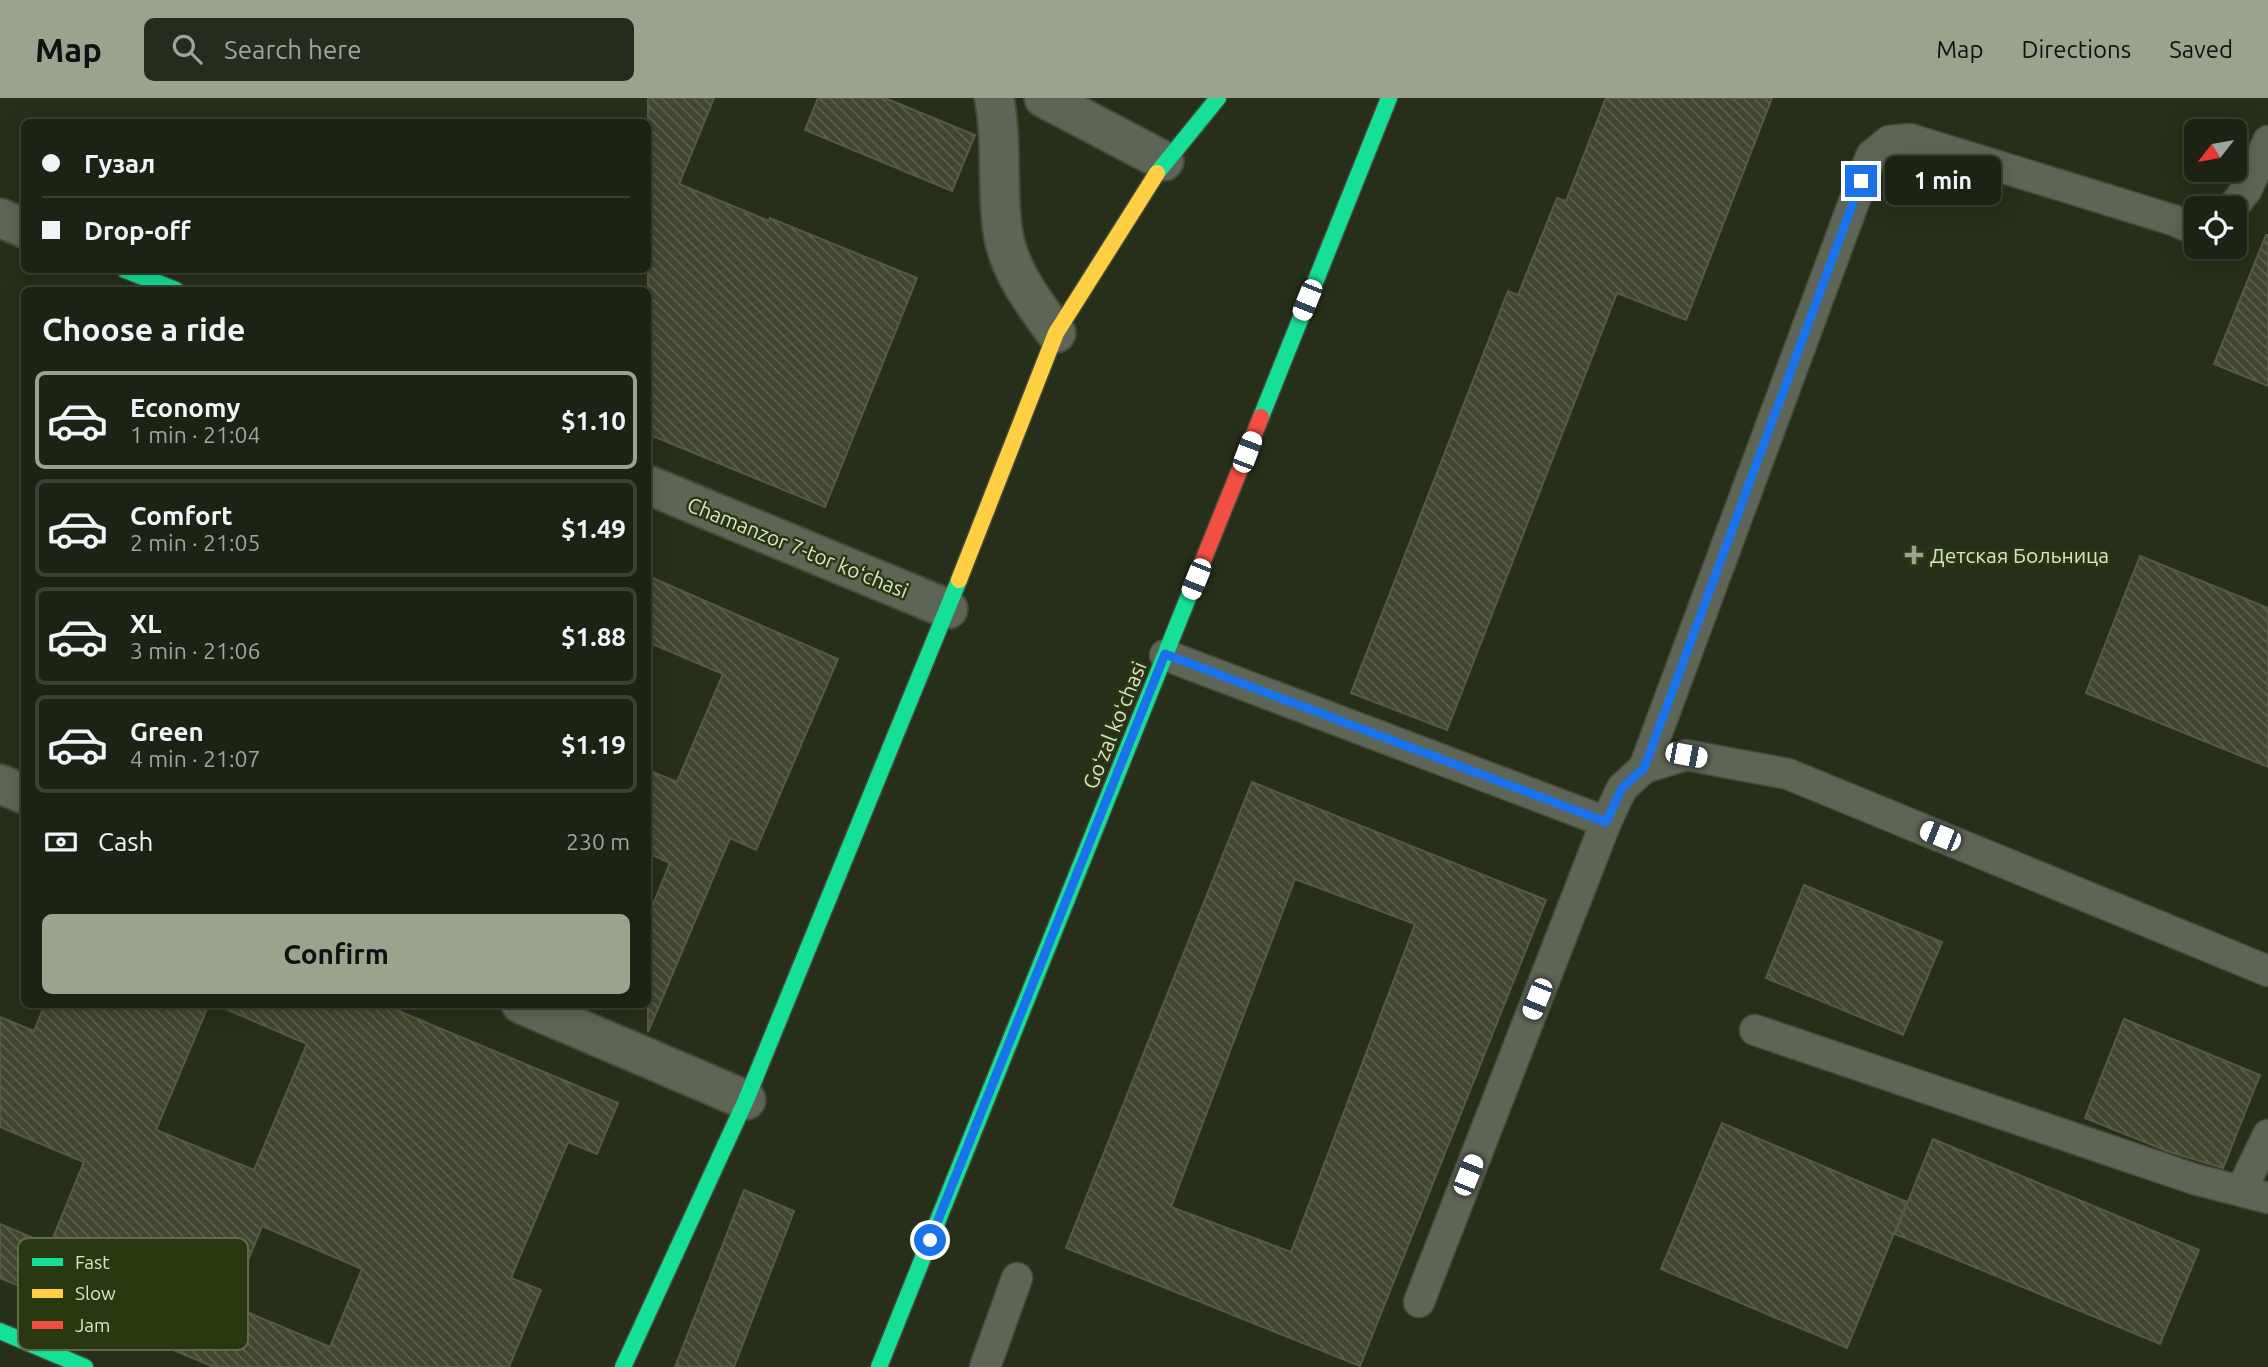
<!DOCTYPE html>
<html lang="en">
<head>
<meta charset="utf-8">
<style>
  :root { --surface:#1d2314; --page:#252b1d; --text:#f1f3f6; --muted:#a0a4a0; --line:#3b4034; --accent:#9aa38e }
  body { margin:0; font-family:Ubuntu,sans-serif; background:var(--page); color:var(--text); height:100vh; display:flex; flex-direction:column; font-size:26px; white-space:nowrap }
  * { box-sizing:border-box; margin:0 }
  p { font-size:23px; color:var(--muted) }
  .icon { flex:none; width:38px; height:38px; fill:none; stroke:currentColor; stroke-width:2; stroke-linecap:round; stroke-linejoin:round }
  .map { position:relative; flex:1; overflow:hidden }
  .sheet { position:absolute; left:21px; top:189px; width:630px; height:721px; display:flex; flex-direction:column; background:var(--surface); border-radius:10px; box-shadow:0 4px 18px #0003,0 0 0 2px var(--line) }
  .sheet>* { flex:none }
  .banner { position:absolute; left:21px; top:21px; width:630px; height:154px; border-radius:10px; box-shadow:0 4px 18px #0003,0 0 0 2px var(--line); display:grid; align-content:center; height:154px; padding:0 21px; background:var(--surface) }
  .needle { width:46px; rotate:239deg }
  .fabs { position:absolute; left:2184px; top:21px; display:grid; gap:14px }
  .fabs a { display:grid; place-items:center; width:63px; height:63px; border-radius:10px; background:var(--surface); box-shadow:0 4px 18px #0003,0 0 0 2px var(--line); font-size:35px }
  .end { position:absolute; width:32px; height:32px; margin:-16px; border:9px solid #1a73e8; background:#fff; box-shadow:0 0 0 4px #fff }
  .from { border-radius:50% }
  .bubble { position:absolute; height:49px; border-radius:10px; background:var(--surface); box-shadow:0 4px 18px #0003,0 0 0 2px var(--line); font-size:23px; font-weight:700; line-height:49px; text-align:center }
  .car { position:absolute; width:21px; height:42px; margin:-21px -10px; border-radius:9px; box-shadow:0 0 5px 2px #0007; background:linear-gradient(#fff 24%,#345 0 40%,#fff 0 76%,#345 0 86%,#fff 0) }
  .banner b { display:flex; align-items:center; gap:24px; height:66px; font-size:26px }
  .banner b+b { border-top:2px solid var(--line) }
  .banner i { width:18px; height:18px; background:var(--text) }
  ul { padding:0; list-style:none }
  li { display:flex; align-items:center; gap:21px; height:98px; margin:0 14px 10px; padding:0 7px; border:4px solid var(--line); border-radius:10px }
  li div { flex:1 }
  li b { display:block; font-size:26px }
  li em { font-style:normal; font-weight:700 }
  li.selected { border-color:var(--accent) }
  li>.icon { width:63px; height:63px; stroke-width:1.5 }
  h2 { padding:0 21px; font-size:32px; line-height:84px }
  .pay { display:flex; align-items:center; gap:18px; height:77px; padding:0 21px; font-size:26px }
  .pay p { margin-inline-start:auto }
  .cta { display:flex; gap:14px; margin-top:auto; padding:14px 21px }
  .cta a { flex:1; height:80px; border-radius:10px; background:var(--accent); color:#111; font-size:28px; font-weight:700; line-height:80px; text-align:center }
  header { display:flex; align-items:center; gap:42px; box-sizing:border-box; height:98px; padding:0 35px; background:var(--accent); color:#111 }
  header strong { font-size:33px }
  nav { display:flex; gap:38px; margin-inline-start:auto; font-size:24px }
  .search { width:490px; height:63px; background:var(--page); display:flex; align-items:center; gap:18px; box-sizing:border-box; padding:0 24px; border-radius:10px; color:var(--muted); font-size:26px }
  .map>svg:first-child { display:block }
  .building { fill:url(#building-back-hatch); stroke:#565947; stroke-width:2; fill-rule:evenodd }
  .lines { fill:none; stroke-linecap:round; stroke-linejoin:round }
  .lane-casing { stroke:#444b3a; stroke-width:33 }
  .street-casing { stroke:#444b3a; stroke-width:42 }
  .fast-casing { stroke:#444b3a; stroke-width:19 }
  .slow-casing { stroke:#444b3a; stroke-width:19 }
  .jam-casing { stroke:#444b3a; stroke-width:19 }
  .lane { stroke:#5e6556; stroke-width:30 }
  .street { stroke:#5e6556; stroke-width:38 }
  .fast { stroke:#16e098; stroke-width:16 }
  .slow { stroke:#ffcf43; stroke-width:16 }
  .jam { stroke:#f24e42; stroke-width:16 }
  .route { stroke:#1a73e8; stroke-width:9 }
  .poi-dot { fill:#9aa38e; stroke:#2a3811; stroke-width:2.5 }
  .labels { text-anchor:middle; dominant-baseline:central; stroke-width:5; stroke-linejoin:round; paint-order:stroke }
  .street-label { font-size:21px; fill:#d8e2cc; stroke:#2a3811 }
  .poi-label { font-size:21px; fill:#d8e2cc; stroke:#2a3811; text-anchor:start }
  .key { fill:#2a3811; stroke:#5e6b49; stroke-width:2 }
  .key-label { font-size:19px; fill:#d8e2cc }
</style>
</head>
<body>
<header>
<strong>Map</strong>
<div class="search"><svg class="icon" aria-label="search" viewBox="0 0 24 24"><circle cx="10" cy="10" r="6"/><path d="M15 15l6 6"/></svg>Search here</div>
<nav><a>Map</a><a>Directions</a><a>Saved</a></nav>
</header>
<div class="map">
<svg width="2268" height="1269" viewBox="0 0 2268 1269">
  <defs>
    <pattern id="building-back-hatch" width="6" height="6" patternUnits="userSpaceOnUse" patternTransform="scale(1.75)"><rect width="6" height="6" fill="#42452f"/><path d="M-1 5l2 2M0 0l6 6M5-1l2 2" fill="none" stroke="#5d604c"/></pattern>
  </defs>
  <rect width="100%" height="100%" fill="#272f1a"/>
  <!-- building -->
  <g class="building">
    <path d="M648,0h66l-35,86 90,37 1,-3 147,60 -92,229 -177,-73z"/>
    <path d="M818,0h67l90,37 -23,56 -147,-61z"/>
    <path d="M1606,0h166l-86,222 -69,-27 -170,437 -96,-37 157,-402 10,4 39,-97 9,3z"/>
    <path d="M2266,137h2v151l-54,-22z"/>
    <path d="M2140,458l128,52v159l-182,-74z"/>
    <path d="M648,478l190,83 -82,191 -26,-12 -82,194v-115l22,-54 -22,-10v-83l29,12 46,-108 -75,-32z"/>
    <path d="M1252,684l294,118 -186,466 -294,-118zM1295,781l120,45 -124,328 -120,-45z"/>
    <path d="M1804,787l138,57 -39,93 -137,-57z"/>
    <path d="M45,906h164l-53,126 98,40 53,-126 -93,-40h168l236,99 -21,51 -29,-12 -57,136 30,12 -32,77h-295l-214,-89v-54l50,21 34,-83 -84,-35v-110l34,14zM262,1128l100,43 -32,78 -100,-42z"/>
    <path d="M2124,921l136,56 -37,93 -56,-17 -82,-33z"/>
    <path d="M1722,1025l185,79 -60,146 -186,-79z"/>
    <path d="M1933,1041l266,111 -39,94 -265,-110z"/>
    <path d="M744,1092l50,21 -60,156h-59z"/>
  </g>
  <g class="lines">
    <defs>
      <g id="lane">
        <path d="M2232,110l15,-19 21,-48"/>
        <path d="M1165,557l441,167 16,-34 22,-20 42,-13 102,19 480,197"/>
        <path d="M1644,670l227,-612 18,-15 21,-2 263,81 23,10"/>
        <path d="M1755,932l439,149 74,19"/>
        <path d="M2241,1093l27,-56"/>
        <path d="M1419,1204l187,-480"/>
        <path d="M985,1269l32,-89"/>
      </g>
      <g id="street">
        <path d="M994,0c9,45 2,91 9,135 6,38 31,70 53,100"/>
        <path d="M1044,0l120,63"/>
        <path d="M0,120l24,10"/>
        <path d="M648,387l300,124"/>
        <path d="M0,686l24,10"/>
        <path d="M521,906l225,96"/>
      </g>
      <g id="fast">
        <path d="M1157,75l61,-75"/>
        <path d="M125,172l51,20"/>
        <path d="M1261,319l128,-319"/>
        <path d="M0,1233l85,36"/>
        <path d="M623,1269l123,-267 213,-520"/>
        <path d="M879,1269l315,-784"/>
      </g>
      <path id="slow" d="M959,482l97,-247 101,-160"/>
      <path id="jam" d="M1194,485l67,-166"/>
    </defs>
    <!-- lane casing -->
    <use href="#lane" class="lane-casing"/>
    <!-- street casing -->
    <use href="#street" class="street-casing"/>
    <!-- fast casing -->
    <use href="#fast" class="fast-casing"/>
    <!-- slow casing -->
    <use href="#slow" class="slow-casing"/>
    <!-- jam casing -->
    <use href="#jam" class="jam-casing"/>
    <!-- lane -->
    <use href="#lane" class="lane"/>
    <!-- street -->
    <use href="#street" class="street"/>
    <!-- fast -->
    <use href="#fast" class="fast"/>
    <!-- slow -->
    <use href="#slow" class="slow"/>
    <!-- jam -->
    <use href="#jam" class="jam"/>
  </g>
  <g class="lines">
    <!-- route -->
    <path class="route" d="M930,1142l235,-586 441,168 16,-34 22,-20 217,-587"/>
  </g>
  <!-- markers -->
  <path class="poi-dot" d="M1910.5 446.5h7v7h7v7h-7v7h-7v-7h-7v-7h7z"/>
  <g class="labels">
    <!-- street labels -->
    <g class="street-label">
      <text transform="translate(798 449) rotate(22)">Chamanzor 7-tor koʻchasi</text>
      <text transform="translate(1114 627) rotate(-68)">Goʻzal koʻchasi</text>
    </g>
    <!-- poi labels -->
    <g class="poi-label">
      <text x="1930" y="457">Детская Больница</text>
    </g>
  </g>
  <!-- legend -->
  <rect x="18" y="1140" width="230" height="112" rx="10" class="key"/>
  <rect x="32" y="1160" width="31" height="8" fill="#16e098"/>
  <rect x="32" y="1191" width="31" height="9" fill="#ffcf43"/>
  <rect x="32" y="1223" width="31" height="8" fill="#f24e42"/>
  <g class="key-label">
    <text x="75" y="1171">Fast</text>
    <text x="75" y="1202">Slow</text>
    <text x="75" y="1234">Jam</text>
  </g>
</svg>
<div class="fabs">
<a><svg class="needle" viewBox="-14 -14 28 28"><path d="M0-13l5 13h-10z" fill="#e53935"/><path d="M0 13l5-13h-10z" fill="#a0a4a0"/></svg></a>
<a><svg class="icon" aria-label="locate" viewBox="0 0 24 24"><circle cx="12" cy="12" r="6"/><path d="M12 2v4M12 18v4M2 12h4M18 12h4"/></svg></a>
</div>
<i class="end from" style="left:930px;top:1142px"></i>
<i class="end" style="left:1861px;top:83px"></i>
<div class="bubble" style="left:1885px;top:58px;width:116px">1 min</div>
<i class="car" style="left:1307px;top:202px;rotate:202deg"></i>
<i class="car" style="left:1247px;top:354px;rotate:21deg"></i>
<i class="car" style="left:1196px;top:481px;rotate:202deg"></i>
<i class="car" style="left:1686px;top:657px;rotate:101deg"></i>
<i class="car" style="left:1940px;top:738px;rotate:292deg"></i>
<i class="car" style="left:1537px;top:901px;rotate:202deg"></i>
<i class="car" style="left:1468px;top:1077px;rotate:22deg"></i>
<div class="banner">
<b><i class="from"></i>Гузал</b>
<b><i></i>Drop-off</b>
</div>
<section class="sheet">
<h2>Choose a ride</h2>
<ul>
<li class="selected"><svg class="icon" aria-label="car" viewBox="0 0 24 24"><path d="M5 17H2v-5l4-1 3-4h7l3 4 3 1v5h-3M9 17h6M6 11h13"/><circle cx="7" cy="17" r="2"/><circle cx="17" cy="17" r="2"/></svg><div><b>Economy</b><p>1 min · 21:04</p></div><em>$1.10</em></li>
<li><svg class="icon" aria-label="car" viewBox="0 0 24 24"><path d="M5 17H2v-5l4-1 3-4h7l3 4 3 1v5h-3M9 17h6M6 11h13"/><circle cx="7" cy="17" r="2"/><circle cx="17" cy="17" r="2"/></svg><div><b>Comfort</b><p>2 min · 21:05</p></div><em>$1.49</em></li>
<li><svg class="icon" aria-label="car" viewBox="0 0 24 24"><path d="M5 17H2v-5l4-1 3-4h7l3 4 3 1v5h-3M9 17h6M6 11h13"/><circle cx="7" cy="17" r="2"/><circle cx="17" cy="17" r="2"/></svg><div><b>XL</b><p>3 min · 21:06</p></div><em>$1.88</em></li>
<li><svg class="icon" aria-label="car" viewBox="0 0 24 24"><path d="M5 17H2v-5l4-1 3-4h7l3 4 3 1v5h-3M9 17h6M6 11h13"/><circle cx="7" cy="17" r="2"/><circle cx="17" cy="17" r="2"/></svg><div><b>Green</b><p>4 min · 21:07</p></div><em>$1.19</em></li>
</ul>
<div class="pay"><svg class="icon" aria-label="cash" viewBox="0 0 24 24"><path d="M3 7h18v10H3z"/><circle cx="12" cy="12" r="2"/></svg>Cash<p>230 m</p></div>
<div class="cta"><a>Confirm</a></div>
</section>
</div>
</body>
</html>
